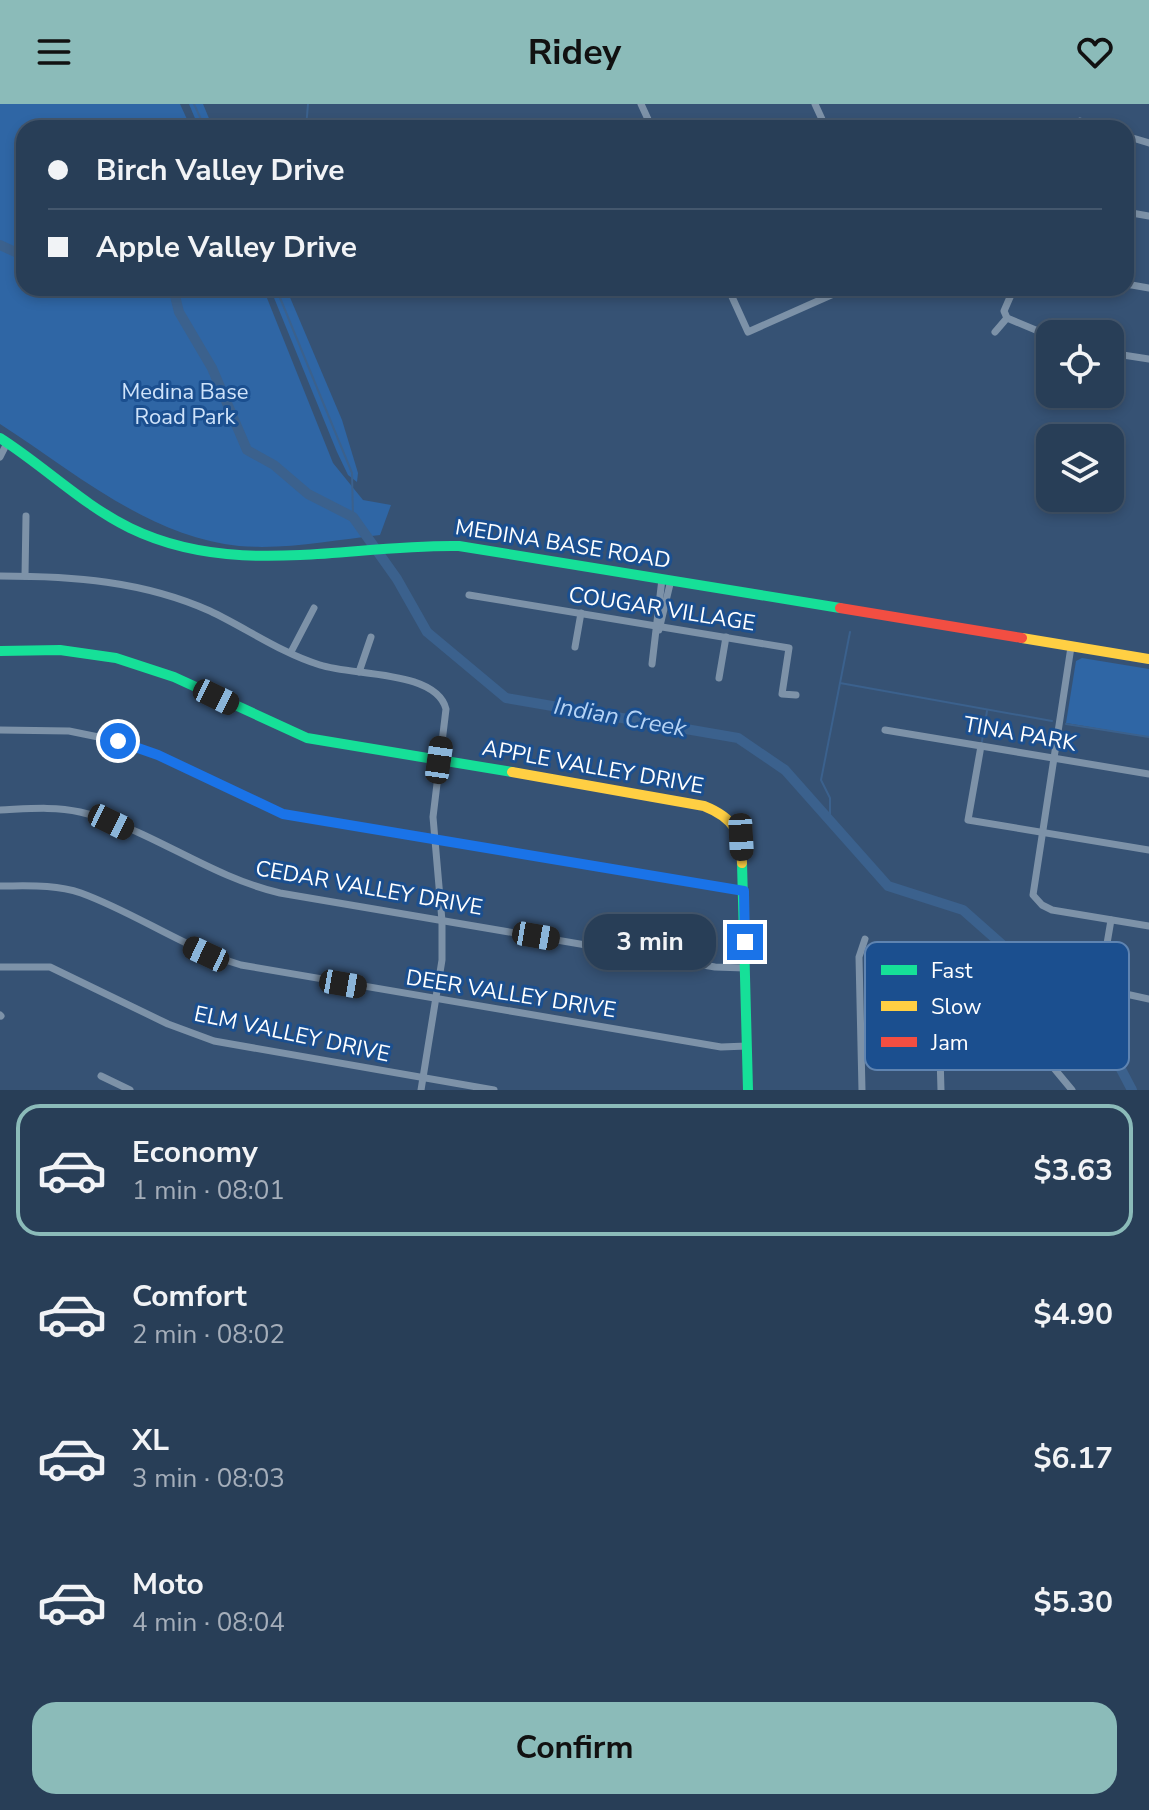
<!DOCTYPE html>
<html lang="en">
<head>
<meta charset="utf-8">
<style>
  :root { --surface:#283e57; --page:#344961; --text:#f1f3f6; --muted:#a5aeba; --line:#44576d; --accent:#8bbbb9 }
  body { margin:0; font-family:"Nunito Sans",sans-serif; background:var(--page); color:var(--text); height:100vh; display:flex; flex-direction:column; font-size:30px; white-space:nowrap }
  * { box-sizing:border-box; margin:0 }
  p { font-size:26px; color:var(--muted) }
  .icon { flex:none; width:44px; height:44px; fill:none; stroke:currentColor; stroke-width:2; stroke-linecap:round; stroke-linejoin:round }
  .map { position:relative; height:986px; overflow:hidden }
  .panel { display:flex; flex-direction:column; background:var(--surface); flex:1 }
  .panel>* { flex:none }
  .top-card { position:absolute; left:16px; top:16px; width:1118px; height:176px; border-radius:24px; box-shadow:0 4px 12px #0003,0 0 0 2px var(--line); display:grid; align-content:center; height:176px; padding:0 32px; background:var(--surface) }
  .controls { position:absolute; left:1036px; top:216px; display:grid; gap:16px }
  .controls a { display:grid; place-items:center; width:88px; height:88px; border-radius:16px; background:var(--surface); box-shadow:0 4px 12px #0003,0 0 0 2px var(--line); font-size:40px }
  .end { position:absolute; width:36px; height:36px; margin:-18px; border:10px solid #1a73e8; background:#fff; box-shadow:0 0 0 4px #fff }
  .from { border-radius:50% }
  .bubble { position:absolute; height:56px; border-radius:24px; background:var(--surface); box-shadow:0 4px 12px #0003,0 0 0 2px var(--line); font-size:26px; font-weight:700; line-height:56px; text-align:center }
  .car { position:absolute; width:24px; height:48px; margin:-24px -12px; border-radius:10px; box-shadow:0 0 6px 2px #0007; background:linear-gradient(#222 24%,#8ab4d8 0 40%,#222 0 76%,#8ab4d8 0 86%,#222 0) }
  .top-card b { display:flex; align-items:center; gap:28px; height:76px; font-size:30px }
  .top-card b+b { border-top:2px solid var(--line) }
  .top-card i { width:20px; height:20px; background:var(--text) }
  ul { padding:14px 0 0; list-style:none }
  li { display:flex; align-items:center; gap:24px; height:132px; margin:0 16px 12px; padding:0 16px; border:4px solid transparent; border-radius:24px }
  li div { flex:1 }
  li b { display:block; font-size:30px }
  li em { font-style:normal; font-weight:700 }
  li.selected { border-color:var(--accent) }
  li>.icon { width:72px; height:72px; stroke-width:1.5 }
  .cta { display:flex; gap:16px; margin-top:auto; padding:16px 32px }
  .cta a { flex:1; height:92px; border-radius:24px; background:var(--accent); color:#111; font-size:32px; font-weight:700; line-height:92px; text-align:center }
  header { display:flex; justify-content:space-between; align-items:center; height:104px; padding:0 32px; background:var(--accent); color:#111; font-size:36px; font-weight:700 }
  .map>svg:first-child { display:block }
  .green { fill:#2f66a5 }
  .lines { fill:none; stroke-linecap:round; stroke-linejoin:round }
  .stream { stroke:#3b618d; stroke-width:2 }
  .river { stroke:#3b618d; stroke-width:10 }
  .street { stroke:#7d92a8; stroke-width:7 }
  .fast { stroke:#16e098; stroke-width:10 }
  .slow { stroke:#ffcf43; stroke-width:10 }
  .jam { stroke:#f24e42; stroke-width:10 }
  .route { stroke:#1a73e8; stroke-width:10 }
  .labels { text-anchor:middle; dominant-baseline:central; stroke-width:6; stroke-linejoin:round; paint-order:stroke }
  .park-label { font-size:22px; fill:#cfe3fa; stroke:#1b4f8f }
  .street-label { font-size:22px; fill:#fff; stroke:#1b4f8f }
  .water-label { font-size:24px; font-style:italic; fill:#b5d3f5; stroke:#1b4f8f }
  .key { fill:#1b4f8f; stroke:#5f84b1; stroke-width:2 }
  .key-label { font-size:22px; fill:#fff }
</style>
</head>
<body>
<header><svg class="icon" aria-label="menu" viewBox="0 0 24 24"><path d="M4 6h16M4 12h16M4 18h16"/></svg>Ridey<svg class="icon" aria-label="heart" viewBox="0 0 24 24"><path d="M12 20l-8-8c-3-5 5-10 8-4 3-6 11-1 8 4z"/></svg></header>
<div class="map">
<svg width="1149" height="986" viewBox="0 0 1149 986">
  <rect width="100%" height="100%" fill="#365274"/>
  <!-- green -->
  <g class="green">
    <path d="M0,0h180l11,24h-167v160h239l70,175 30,37 28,5 -11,30c-46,5 -94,15 -141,11 -90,-9 -166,-75 -239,-122z"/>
    <path d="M189,0h14l10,24h-14z"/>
    <path d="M270,184h16l56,132 16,53 -1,9 -9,-7 -11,-23z"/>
    <path d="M1082,554l67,11v68l-83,-14 10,-62z"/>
  </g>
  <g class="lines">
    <!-- stream -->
    <g class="stream">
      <path d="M194,0l11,24"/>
      <path d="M306,24l2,-24"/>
      <path d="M276,184l76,185 1,44"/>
      <path d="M840,579l212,38"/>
      <path d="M1066,620l83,13"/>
      <path d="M982,637l5,-30"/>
      <path d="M830,719v-25l-9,-18 29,-148"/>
    </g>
    <!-- river -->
    <g class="river">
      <path d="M0,141l24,11"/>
      <path d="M173,184l6,24 33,56 35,82 27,15 34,29 45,23 44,62 30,53 79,66 232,40 47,32 103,116 75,24 139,123 30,57"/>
    </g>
    <!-- street -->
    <g class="street">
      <path d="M641,0l11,24"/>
      <path d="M815,0l11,24"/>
      <path d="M1076,24l4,-7 24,7"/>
      <path d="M1126,32l23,7"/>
      <path d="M1126,108l23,4"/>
      <path d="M1126,180l23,4"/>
      <path d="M728,184l20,44 99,-44"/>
      <path d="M1014,184l-10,23 3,7 43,18"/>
      <path d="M995,228l12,-14"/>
      <path d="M1110,249l39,6"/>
      <path d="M0,353l7,-14"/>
      <path d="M0,472c72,0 143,5 210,35 36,17 71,42 110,54 33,11 116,5 126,44l-13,108 9,104v39l-21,130"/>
      <path d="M25,472l1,-60"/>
      <path d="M469,491l320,53 -7,46 14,1"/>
      <path d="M659,526l12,-50"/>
      <path d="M575,543l6,-34"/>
      <path d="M1071,543l-38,248 9,10 10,5 97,16"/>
      <path d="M291,548l23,-44"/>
      <path d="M652,560l10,-85"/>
      <path d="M359,568l12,-35"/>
      <path d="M719,574l7,-41"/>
      <path d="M0,626l69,1 49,10 40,14 125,59 461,77"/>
      <path d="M885,626l264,44"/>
      <path d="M981,642l-13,74 181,30"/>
      <path d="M0,706c26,-1 54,-4 80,2 68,15 127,64 200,81l435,74 30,1"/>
      <path d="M0,782c27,0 55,-2 81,7 55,20 103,55 160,72l480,82 26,-1"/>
      <path d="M1111,816l-10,59 2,10 46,10"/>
      <path d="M0,863h50l118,57 46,17 280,49"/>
      <path d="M0,911l1,1"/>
      <path d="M1018,921l54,65"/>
      <path d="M101,972l29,14"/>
      <path d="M862,986l-3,-133 6,-18"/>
      <path d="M941,986l-3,-104 6,-21"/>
    </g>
    <!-- fast -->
    <g class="fast">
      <path d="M0,334c44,28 83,67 130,90 105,51 218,16 329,18l381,62"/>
      <path d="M0,547l60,-1 56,8 58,19 133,61 205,34"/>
      <path d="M742,759l6,227"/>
    </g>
    <!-- slow -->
    <g class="slow">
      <path d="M1022,534l127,21"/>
      <path d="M512,668l192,34c30,12 37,26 38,57"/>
    </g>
    <!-- jam -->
    <path class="jam" d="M840,504l182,30"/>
  </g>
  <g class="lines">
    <!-- route -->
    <path class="route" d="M118,637l40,14 125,59 461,77 1,51"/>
  </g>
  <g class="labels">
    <!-- park labels -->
    <g class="park-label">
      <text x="185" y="288">Medina Base<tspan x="185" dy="25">Road Park</tspan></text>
    </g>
    <!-- street labels -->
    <g class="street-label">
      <text transform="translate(563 440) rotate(9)">MEDINA BASE ROAD</text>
      <text transform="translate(662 505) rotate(9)">COUGAR VILLAGE</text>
      <text transform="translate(1020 630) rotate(10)">TINA PARK</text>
      <text transform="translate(593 663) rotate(10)">APPLE VALLEY DRIVE</text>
      <text transform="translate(369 784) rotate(10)">CEDAR VALLEY DRIVE</text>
      <text transform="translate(511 890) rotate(9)">DEER VALLEY DRIVE</text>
      <text transform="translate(292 930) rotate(12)">ELM VALLEY DRIVE</text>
    </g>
    <!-- water labels -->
    <g class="water-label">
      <text transform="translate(620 613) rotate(10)">Indian Creek</text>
    </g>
  </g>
  <!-- legend -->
  <rect x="865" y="838" width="264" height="128" rx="12" class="key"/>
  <rect x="881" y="861" width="36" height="10" fill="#16e098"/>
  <rect x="881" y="897" width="36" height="10" fill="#ffcf43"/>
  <rect x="881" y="933" width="36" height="10" fill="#f24e42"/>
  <g class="key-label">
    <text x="931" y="874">Fast</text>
    <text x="931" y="910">Slow</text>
    <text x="931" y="946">Jam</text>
  </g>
</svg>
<div class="controls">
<a><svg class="icon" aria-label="locate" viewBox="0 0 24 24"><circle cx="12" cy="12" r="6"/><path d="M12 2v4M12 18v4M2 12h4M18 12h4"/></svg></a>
<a><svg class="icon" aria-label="layers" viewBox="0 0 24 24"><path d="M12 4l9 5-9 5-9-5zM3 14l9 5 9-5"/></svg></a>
</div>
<i class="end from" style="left:118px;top:637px"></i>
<i class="end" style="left:745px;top:838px"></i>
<div class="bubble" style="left:584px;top:810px;width:132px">3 min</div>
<i class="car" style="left:216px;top:593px;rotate:116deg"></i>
<i class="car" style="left:439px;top:656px;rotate:8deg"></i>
<i class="car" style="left:111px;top:718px;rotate:116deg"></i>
<i class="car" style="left:741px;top:733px;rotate:177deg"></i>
<i class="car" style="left:536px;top:832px;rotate:100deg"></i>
<i class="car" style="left:206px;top:850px;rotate:295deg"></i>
<i class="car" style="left:343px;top:880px;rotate:100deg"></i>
<div class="top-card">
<b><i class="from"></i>Birch Valley Drive</b>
<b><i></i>Apple Valley Drive</b>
</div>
</div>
<section class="panel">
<ul>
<li class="selected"><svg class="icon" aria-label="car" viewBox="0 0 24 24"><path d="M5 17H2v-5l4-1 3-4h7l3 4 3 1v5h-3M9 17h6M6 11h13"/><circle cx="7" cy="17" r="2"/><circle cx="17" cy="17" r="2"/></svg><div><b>Economy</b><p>1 min · 08:01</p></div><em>$3.63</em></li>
<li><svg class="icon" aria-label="car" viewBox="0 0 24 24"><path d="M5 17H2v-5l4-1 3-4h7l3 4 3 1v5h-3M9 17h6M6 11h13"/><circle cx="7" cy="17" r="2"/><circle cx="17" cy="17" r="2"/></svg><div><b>Comfort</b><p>2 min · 08:02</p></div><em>$4.90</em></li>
<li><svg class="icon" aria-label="car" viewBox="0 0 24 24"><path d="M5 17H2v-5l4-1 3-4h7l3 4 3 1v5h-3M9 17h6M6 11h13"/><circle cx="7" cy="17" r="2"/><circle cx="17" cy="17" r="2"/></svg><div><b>XL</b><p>3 min · 08:03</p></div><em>$6.17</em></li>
<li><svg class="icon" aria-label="car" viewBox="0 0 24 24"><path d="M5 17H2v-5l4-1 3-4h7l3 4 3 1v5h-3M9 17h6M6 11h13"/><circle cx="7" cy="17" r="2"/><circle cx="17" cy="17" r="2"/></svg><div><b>Moto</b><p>4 min · 08:04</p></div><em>$5.30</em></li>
</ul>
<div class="cta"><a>Confirm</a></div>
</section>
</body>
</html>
